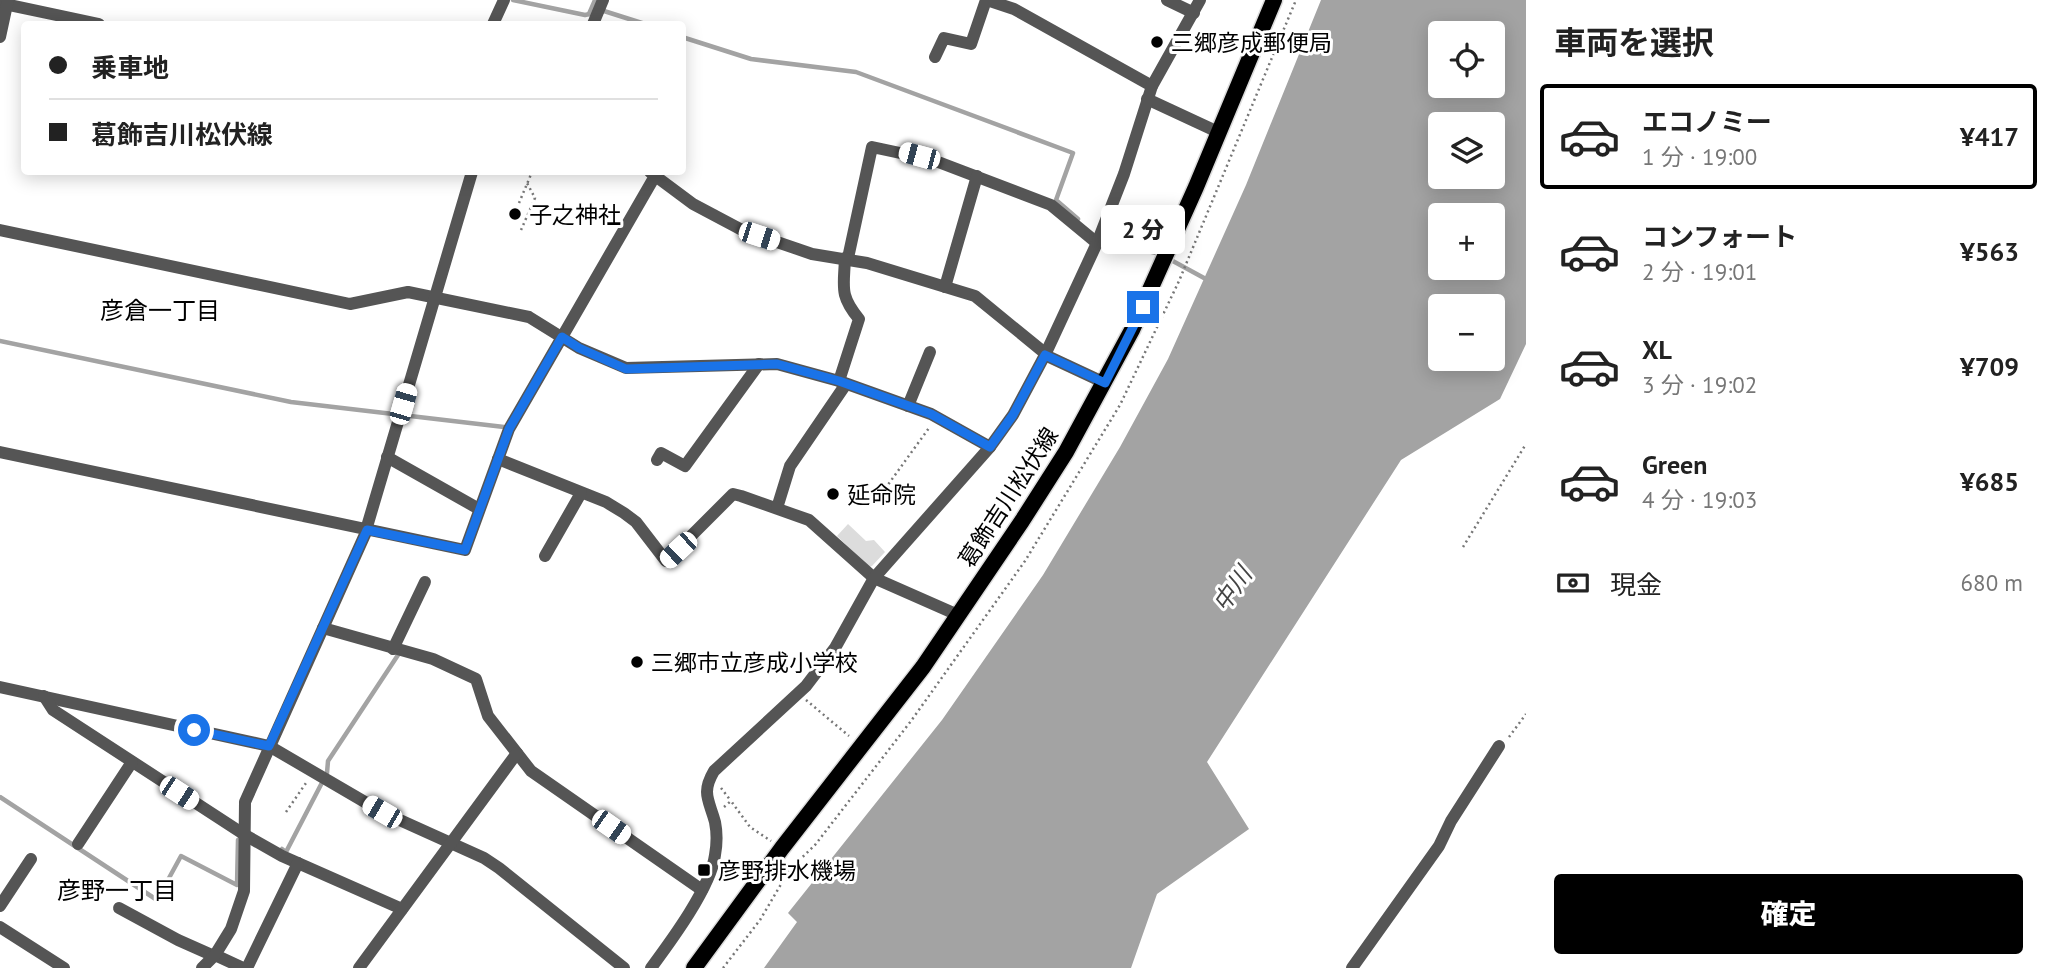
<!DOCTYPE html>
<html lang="ja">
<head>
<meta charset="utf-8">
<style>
  :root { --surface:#fff; --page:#f2f2f2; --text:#222; --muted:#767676; --line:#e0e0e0; --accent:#000 }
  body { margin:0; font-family:"PT Sans","Noto Sans JP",sans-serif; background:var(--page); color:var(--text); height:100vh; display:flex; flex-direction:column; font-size:26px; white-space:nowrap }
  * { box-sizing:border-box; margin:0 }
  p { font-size:23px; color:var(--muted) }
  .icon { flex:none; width:38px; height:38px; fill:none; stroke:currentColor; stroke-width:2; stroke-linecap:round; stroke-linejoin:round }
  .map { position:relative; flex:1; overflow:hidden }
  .details { display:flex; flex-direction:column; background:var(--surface); width:525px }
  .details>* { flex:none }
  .banner { position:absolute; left:21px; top:21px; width:665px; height:154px; border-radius:7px; box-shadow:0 4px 18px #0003; display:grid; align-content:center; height:154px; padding:0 28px; background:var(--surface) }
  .fabs { position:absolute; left:1428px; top:21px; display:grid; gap:14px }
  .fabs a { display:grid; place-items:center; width:77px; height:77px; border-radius:7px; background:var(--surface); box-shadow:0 4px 18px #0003; font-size:35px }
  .end { position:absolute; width:32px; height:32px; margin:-16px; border:9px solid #1a73e8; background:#fff; box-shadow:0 0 0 4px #fff }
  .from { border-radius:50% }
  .bubble { position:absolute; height:49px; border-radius:7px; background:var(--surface); box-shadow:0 4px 18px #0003; font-size:23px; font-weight:800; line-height:49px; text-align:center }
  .car { position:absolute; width:21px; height:42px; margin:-21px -10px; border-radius:9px; box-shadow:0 0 5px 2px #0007; background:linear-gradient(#fff 24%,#345 0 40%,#fff 0 76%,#345 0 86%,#fff 0) }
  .banner b { display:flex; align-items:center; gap:24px; height:66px; font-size:26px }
  .banner b+b { border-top:2px solid var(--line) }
  .banner i { width:18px; height:18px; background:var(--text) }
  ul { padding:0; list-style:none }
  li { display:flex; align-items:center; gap:21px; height:105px; margin:0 14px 10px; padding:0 14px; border:4px solid transparent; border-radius:7px }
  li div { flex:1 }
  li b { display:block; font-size:26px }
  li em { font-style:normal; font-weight:800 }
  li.selected { border-color:var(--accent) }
  li>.icon { width:63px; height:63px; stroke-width:1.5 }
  h2 { padding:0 28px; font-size:32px; line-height:84px }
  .pay { display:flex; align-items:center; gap:18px; height:77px; padding:0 28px; font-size:26px }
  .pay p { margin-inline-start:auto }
  .button { display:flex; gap:14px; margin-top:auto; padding:14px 28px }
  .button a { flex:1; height:80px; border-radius:7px; background:var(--accent); color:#fff; font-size:28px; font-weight:800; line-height:80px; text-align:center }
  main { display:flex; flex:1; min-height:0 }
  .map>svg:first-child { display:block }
  .green { fill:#dcdcdc }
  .water { fill:#a3a3a3; fill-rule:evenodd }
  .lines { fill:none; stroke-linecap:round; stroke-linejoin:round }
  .stream { stroke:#a3a3a3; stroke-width:4.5 }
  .major-casing { stroke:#dbdbdb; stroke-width:19 }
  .path { stroke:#777; stroke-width:2.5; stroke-dasharray:2 3.5; stroke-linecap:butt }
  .minor { stroke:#555; stroke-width:12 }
  .major { stroke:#000; stroke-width:16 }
  .route { stroke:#1a73e8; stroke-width:9 }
  .poi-dot { fill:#000; stroke:#fff; stroke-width:2.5 }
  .labels { text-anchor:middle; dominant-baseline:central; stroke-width:6; stroke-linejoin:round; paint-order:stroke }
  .poi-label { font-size:23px; fill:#000; stroke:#fff; text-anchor:start }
  .street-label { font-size:23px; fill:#000; stroke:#fff }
  .neighbourhood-label { font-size:24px; fill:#000; stroke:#fff }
  .water-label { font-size:24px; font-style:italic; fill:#444; stroke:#fff }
</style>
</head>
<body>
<main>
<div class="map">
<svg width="1526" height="968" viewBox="0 0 1526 968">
  <rect width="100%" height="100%" fill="#fff"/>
  <!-- green -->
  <path class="green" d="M848,524l18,17 8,-1 11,12 -13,14 -3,1 -32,-31z"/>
  <!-- water -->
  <path class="water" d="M1321,0h205v344l-26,55 -99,61 -194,302 42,67 -92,65 -26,74h-367l33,-46 -9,-9 154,-193 101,-145 77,-128 48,-88 78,-174zM1440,33h53v53h-53zM1440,124h53v53h-53zM1440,215h53v53h-53zM1440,306h53v53h-53z"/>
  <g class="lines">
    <!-- stream -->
    <g class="stream">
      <path d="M513,0l72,15 19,-4 41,13"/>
      <path d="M589,14l6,-14"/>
      <path d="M682,37l69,22 105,13 217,81 -17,47 22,19"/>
      <path d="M1101,237l6,4 53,13 44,24"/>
      <path d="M0,341l291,61 213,25"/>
      <path d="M0,797l157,103 24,-44 56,29 1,-45 5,-3"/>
      <path d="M282,849l4,3 41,-79 1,-12 70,-106"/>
    </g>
    <defs>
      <path id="major" d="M694,968l88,-120 141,-181 99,-146 44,-69 66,-122 64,-143 78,-187"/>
    </defs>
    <!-- major casing -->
    <use href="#major" class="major-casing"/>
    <!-- path -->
    <g class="path">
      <path d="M519,203l13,-31"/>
      <path d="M521,230l14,-32 -8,-15"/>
      <path d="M882,493l47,-65"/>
      <path d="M1463,547l63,-103"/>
      <path d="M806,700l43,36"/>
      <path d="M1509,737l17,-23"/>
      <path d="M721,788l10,13"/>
      <path d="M724,807l7,-6 19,26 21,14"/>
      <path d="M286,812l20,-29"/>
      <path d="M723,968l37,-48 30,-51 25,-24 96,-124 114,-160 95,-156 59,-124 117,-281"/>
    </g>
    <!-- minor -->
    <g class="minor">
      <path d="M987,0l27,9 138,77"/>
      <path d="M1167,0l27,13"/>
      <path d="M0,3l99,21"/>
      <path d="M493,24l11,-24"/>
      <path d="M593,24l10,-24"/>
      <path d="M0,37l8,-37"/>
      <path d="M935,57l9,-19 27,6 15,-44"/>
      <path d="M1147,99l71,33"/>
      <path d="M650,172l43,32 49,26 70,24 55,9 108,33 71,58"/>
      <path d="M0,230l350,74 58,-12 121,25 50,31 47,20 151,-4 62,17 92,33 59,33"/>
      <path d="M848,258l24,-111 61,13 118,45 46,38"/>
      <path d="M945,287l32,-111"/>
      <path d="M1045,355l60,28"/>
      <path d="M839,381l20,-62c-20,-24 -15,-32 -14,-61"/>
      <path d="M908,406l22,-54"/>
      <path d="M0,452l465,98 44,-121 146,-253"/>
      <path d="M387,457l92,52"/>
      <path d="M498,459l108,43 18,11 12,9 30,39 67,-67 8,2 68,24 65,58 84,37"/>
      <path d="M657,460l4,-7 24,13 74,-102"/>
      <path d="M777,508l13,-42 56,-82"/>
      <path d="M366,530l106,-358"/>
      <path d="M545,556l36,-63"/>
      <path d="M323,628l110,31 43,20 12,37 43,55 171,119"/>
      <path d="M393,649l32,-67"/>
      <path d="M0,687l269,59 113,66 102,46 15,10 125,100"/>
      <path d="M44,696l9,14 192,125 37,21 120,53"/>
      <path d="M78,844l54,-82"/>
      <path d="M0,906l31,-47"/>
      <path d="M119,908l59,32 36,16"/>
      <path d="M0,927l64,41"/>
      <path d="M215,955l28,13"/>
      <path d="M202,968l13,-13 16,-26 13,-38 1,-89 122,-272"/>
      <path d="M247,968l51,-105"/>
      <path d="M359,968l158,-215"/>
      <path d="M651,968c20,-27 60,-81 64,-113 2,-11 2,-23 0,-33 -6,-22 -14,-29 -1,-51l92,-85 29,-38 39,-70 116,-131 23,-32 32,-60 52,-112 27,-69 28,-88 48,-86"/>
      <path d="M1352,968l87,-122 12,-25 48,-75"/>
    </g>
    <!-- major -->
    <use href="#major" class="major"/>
  </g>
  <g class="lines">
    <!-- route -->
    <path class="route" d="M194,730l75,16 98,-216 98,20 44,-121 53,-92 17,11 47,21 151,-5 62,17 92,33 59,33 23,-32 32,-60 60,28 38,-76"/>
  </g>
  <!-- markers -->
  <g class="poi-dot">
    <circle cx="1157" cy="42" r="7"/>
    <circle cx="515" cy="214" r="7"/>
    <circle cx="833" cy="494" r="7"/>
    <circle cx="637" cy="662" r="7"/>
    <rect x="697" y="863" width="14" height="14" rx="3.5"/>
  </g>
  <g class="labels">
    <!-- poi labels -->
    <g class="poi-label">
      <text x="1171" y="42">三郷彦成郵便局</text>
      <text x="529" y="214">子之神社</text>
      <text x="847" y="494">延命院</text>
      <text x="651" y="662">三郷市立彦成小学校</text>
      <text x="718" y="870">彦野排水機場</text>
    </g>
    <!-- street labels -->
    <g class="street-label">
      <text transform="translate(1008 497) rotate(-57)">葛飾吉川松伏線</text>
    </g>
    <!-- neighbourhood labels -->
    <g class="neighbourhood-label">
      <text x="160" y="310">彦倉一丁目</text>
      <text x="117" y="890">彦野一丁目</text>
    </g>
    <!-- water labels -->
    <g class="water-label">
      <text transform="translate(1232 589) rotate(-55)">中川</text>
    </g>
  </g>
</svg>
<div class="fabs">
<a><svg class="icon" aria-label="locate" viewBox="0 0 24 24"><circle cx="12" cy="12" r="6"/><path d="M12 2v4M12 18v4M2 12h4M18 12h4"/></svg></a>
<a><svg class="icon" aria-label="layers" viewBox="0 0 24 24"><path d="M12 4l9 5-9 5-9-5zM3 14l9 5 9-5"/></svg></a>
<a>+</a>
<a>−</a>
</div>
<i class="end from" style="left:194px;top:730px"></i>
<i class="end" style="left:1143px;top:307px"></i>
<div class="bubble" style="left:1101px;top:205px;width:84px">2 分</div>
<i class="car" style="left:919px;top:156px;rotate:285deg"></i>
<i class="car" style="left:759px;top:236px;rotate:108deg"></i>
<i class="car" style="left:403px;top:404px;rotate:16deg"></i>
<i class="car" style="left:678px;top:550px;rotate:227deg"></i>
<i class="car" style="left:179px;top:793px;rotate:123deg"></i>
<i class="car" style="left:382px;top:812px;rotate:300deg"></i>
<i class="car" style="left:611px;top:827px;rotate:125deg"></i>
<div class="banner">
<b><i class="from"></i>乗車地</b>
<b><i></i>葛飾吉川松伏線</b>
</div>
</div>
<section class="details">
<h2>車両を選択</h2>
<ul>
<li class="selected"><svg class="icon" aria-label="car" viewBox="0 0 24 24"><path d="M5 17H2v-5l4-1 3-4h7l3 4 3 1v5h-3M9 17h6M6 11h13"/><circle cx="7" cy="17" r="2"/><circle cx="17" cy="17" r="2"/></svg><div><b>エコノミー</b><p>1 分 · 19:00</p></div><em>¥417</em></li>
<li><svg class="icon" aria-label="car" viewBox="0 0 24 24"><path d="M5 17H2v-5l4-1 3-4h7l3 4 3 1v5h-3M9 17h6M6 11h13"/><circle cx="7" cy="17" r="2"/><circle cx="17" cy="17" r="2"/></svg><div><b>コンフォート</b><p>2 分 · 19:01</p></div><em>¥563</em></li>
<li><svg class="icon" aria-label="car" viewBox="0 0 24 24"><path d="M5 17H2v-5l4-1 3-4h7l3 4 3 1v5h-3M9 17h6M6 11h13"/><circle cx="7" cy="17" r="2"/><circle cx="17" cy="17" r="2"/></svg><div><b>XL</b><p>3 分 · 19:02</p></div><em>¥709</em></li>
<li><svg class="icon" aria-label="car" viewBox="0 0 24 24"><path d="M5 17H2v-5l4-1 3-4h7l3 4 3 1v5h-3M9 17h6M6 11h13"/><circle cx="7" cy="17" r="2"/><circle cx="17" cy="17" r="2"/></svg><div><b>Green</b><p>4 分 · 19:03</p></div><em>¥685</em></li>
</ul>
<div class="pay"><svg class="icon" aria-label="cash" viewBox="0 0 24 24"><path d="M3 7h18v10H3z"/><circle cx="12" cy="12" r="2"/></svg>現金<p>680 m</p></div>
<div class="button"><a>確定</a></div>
</section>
</main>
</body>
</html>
